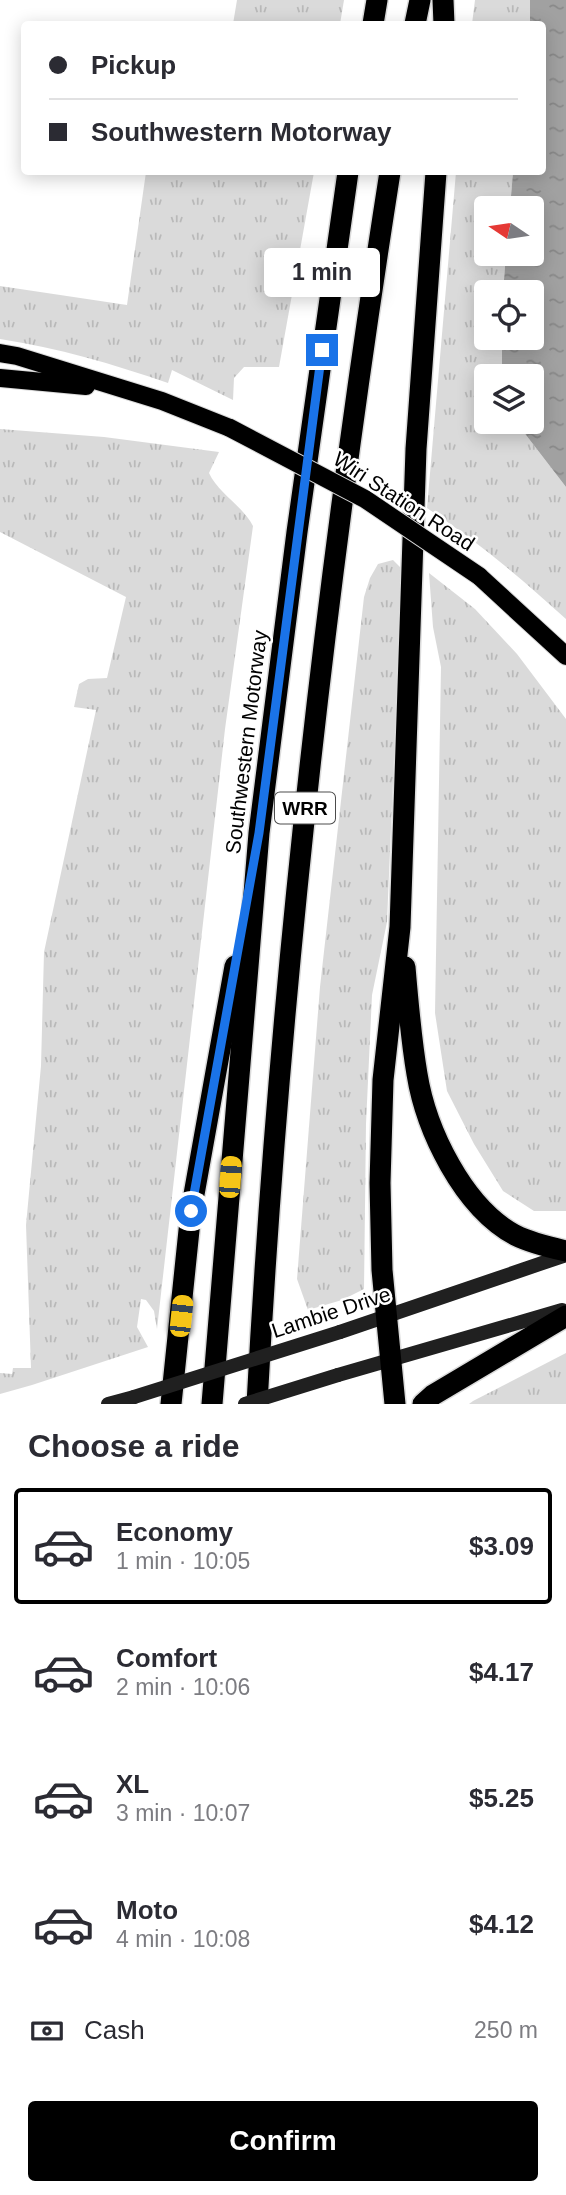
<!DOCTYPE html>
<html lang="en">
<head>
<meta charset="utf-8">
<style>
  :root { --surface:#fff; --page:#f7f7f7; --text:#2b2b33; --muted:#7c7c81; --line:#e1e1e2; --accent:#000 }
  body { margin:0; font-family:Arial,sans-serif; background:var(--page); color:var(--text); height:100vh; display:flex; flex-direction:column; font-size:26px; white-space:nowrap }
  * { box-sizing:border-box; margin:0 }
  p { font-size:23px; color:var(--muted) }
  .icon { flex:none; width:38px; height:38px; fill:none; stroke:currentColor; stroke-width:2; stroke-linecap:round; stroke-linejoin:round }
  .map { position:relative; height:1404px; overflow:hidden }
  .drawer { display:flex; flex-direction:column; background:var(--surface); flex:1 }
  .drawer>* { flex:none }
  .guide { position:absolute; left:21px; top:21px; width:525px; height:154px; border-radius:7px; box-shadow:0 4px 18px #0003; display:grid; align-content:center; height:154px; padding:0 28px; background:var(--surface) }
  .needle { width:46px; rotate:283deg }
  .controls { position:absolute; left:474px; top:196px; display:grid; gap:14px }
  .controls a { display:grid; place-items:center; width:70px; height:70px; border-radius:7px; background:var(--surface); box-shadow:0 4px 18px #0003; font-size:35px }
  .end { position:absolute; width:32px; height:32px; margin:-16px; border:9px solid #1a73e8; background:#fff; box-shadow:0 0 0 4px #fff }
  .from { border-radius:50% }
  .bubble { position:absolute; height:49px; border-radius:7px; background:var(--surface); box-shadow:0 4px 18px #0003; font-size:23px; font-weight:600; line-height:49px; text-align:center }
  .car { position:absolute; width:21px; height:42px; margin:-21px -10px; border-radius:9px; box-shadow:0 0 5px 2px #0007; background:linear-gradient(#f5c518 24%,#345 0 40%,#f5c518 0 76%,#345 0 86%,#f5c518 0) }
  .guide b { display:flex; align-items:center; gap:24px; height:66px; font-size:26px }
  .guide b+b { border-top:2px solid var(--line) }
  .guide i { width:18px; height:18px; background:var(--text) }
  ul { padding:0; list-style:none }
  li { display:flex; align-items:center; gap:21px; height:116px; margin:0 14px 10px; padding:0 14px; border:4px solid transparent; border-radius:7px }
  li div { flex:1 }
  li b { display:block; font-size:26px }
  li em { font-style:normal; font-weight:600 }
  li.on { border-color:var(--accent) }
  li>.icon { width:63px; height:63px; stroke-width:1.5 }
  h2 { padding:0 28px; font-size:32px; line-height:84px }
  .pay { display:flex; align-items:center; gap:18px; height:77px; padding:0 28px; font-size:26px }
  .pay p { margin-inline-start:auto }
  .action { display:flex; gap:14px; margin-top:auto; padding:14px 28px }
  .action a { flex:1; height:80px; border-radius:7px; background:var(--accent); color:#fff; font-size:28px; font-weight:600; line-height:80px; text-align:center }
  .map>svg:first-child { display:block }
  .grass { fill:url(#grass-tufts) }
  .water { fill:url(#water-ripples) }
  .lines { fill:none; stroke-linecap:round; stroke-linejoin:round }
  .primary-casing { stroke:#dbdbdb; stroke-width:20 }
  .motorway-casing { stroke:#dbdbdb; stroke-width:24 }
  .secondary { stroke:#202020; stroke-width:14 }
  .primary { stroke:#000; stroke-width:18 }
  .motorway { stroke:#000; stroke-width:21 }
  .primary-bridge-casing { stroke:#dbdbdb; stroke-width:20; stroke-linecap:butt }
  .secondary-bridge { stroke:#202020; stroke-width:14 }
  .primary-bridge { stroke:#000; stroke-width:18 }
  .route { stroke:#1a73e8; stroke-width:9 }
  .labels { text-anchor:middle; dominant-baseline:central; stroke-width:5; stroke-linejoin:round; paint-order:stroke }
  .shield { fill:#fff; stroke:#4c4c4c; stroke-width:2 }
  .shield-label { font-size:19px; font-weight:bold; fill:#000 }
  .street-label { font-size:21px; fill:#000; stroke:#fff }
</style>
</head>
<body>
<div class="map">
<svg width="566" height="1404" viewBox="0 0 566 1404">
  <defs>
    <pattern id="grass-tufts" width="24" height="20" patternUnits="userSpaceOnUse" patternTransform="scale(1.75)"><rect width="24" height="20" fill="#dadada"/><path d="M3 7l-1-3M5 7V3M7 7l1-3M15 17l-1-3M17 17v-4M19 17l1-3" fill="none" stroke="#b9b9b9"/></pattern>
    <pattern id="water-ripples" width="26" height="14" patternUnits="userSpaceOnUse" patternTransform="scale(1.75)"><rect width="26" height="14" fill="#a1a1a1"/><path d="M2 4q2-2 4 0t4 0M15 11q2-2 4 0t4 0" fill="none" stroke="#898989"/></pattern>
  </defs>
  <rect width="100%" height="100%" fill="#fff"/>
  <!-- grass -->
  <g class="grass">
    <path d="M237,0h107l-4,24h-107z"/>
    <path d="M475,0h55v24h-58z"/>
    <path d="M146,172h168l-35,195h-35l-10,11 -1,22 -61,-30 -4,13c-55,-19 -110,-35 -168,-44v-53l127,19z"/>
    <path d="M456,172h57l-3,36h-24v46h20l-3,38h-17v46h16v38h-16v46h30l50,65v132c-44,-40 -89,-78 -139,-111z"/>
    <path d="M0,429l104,8 115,15 -10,21c9,20 33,32 44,53l-28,203 -68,600 -3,-18 -8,-11 -5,-1 -4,28 11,20 -116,38 -32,9v-21l12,1 1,-6h18l-5,-143 15,-159 3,-114 52,-242 -22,-3 5,-23 9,-5 19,-1 19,-81 -126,-65z"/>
    <path d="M393,560l9,9 -15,353 -15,73 -6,129 -2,165 -22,11 -34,10 -11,-31 23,-292 44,-390 6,-19 8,-14z"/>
    <path d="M429,573l46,36 42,45 49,65v492h-32l-31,-20 -29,-47 -27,-53 -12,-78 6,-346 -8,-40z"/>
    <path d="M566,1353v51h-97l4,-3z"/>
  </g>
  <!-- water -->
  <path class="water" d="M530,0h36v487l-50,-65h16v-46h-30v-38h30v-46h-29l3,-38h26v-46h-22l3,-36h29v-148h-12z"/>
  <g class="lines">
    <defs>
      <g id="primary">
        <path d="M0,353l17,3 145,45 68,27"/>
        <path d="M0,378l86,8"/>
        <path d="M479,576l87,80"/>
      </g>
      <g id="motorway">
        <path d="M443,0l1,24"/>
        <path d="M373,24l4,-24"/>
        <path d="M415,24l5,-24"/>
        <path d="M405,967c3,36 6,72 12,107 9,56 46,133 98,161 16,8 33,12 51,16"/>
        <path d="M171,1404l20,-193 44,-245"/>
        <path d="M212,1404l47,-571 38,-301 51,-360"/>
        <path d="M257,1404c22,-413 69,-824 133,-1232"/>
        <path d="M395,1404l-13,-134 -2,-87 3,-103 17,-153 16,-478 20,-277"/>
        <path d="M423,1404l10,-9 133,-79"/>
      </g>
    </defs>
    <!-- primary casing -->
    <use href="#primary" class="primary-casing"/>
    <!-- motorway casing -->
    <use href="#motorway" class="motorway-casing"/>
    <!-- secondary -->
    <g class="secondary">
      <path d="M340,1332l226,-77"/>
      <path d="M338,1375l224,-65"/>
      <path d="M108,1404l26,-7"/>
    </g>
    <!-- primary -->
    <use href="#primary" class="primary"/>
    <!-- motorway -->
    <use href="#motorway" class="motorway"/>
    <defs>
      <path id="primary-bridge" d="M230,428l135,71 114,77"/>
    </defs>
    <!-- primary-bridge casing -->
    <use href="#primary-bridge" class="primary-bridge-casing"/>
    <!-- secondary-bridge -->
    <g class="secondary-bridge">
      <path d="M134,1397l206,-65"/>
      <path d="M245,1404l93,-29"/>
    </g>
    <!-- primary-bridge -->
    <use href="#primary-bridge" class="primary-bridge"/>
  </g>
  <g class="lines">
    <!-- route -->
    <path class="route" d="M191,1211l68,-378 63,-483"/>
  </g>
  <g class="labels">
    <!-- shield labels -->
    <rect class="shield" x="275" y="792.5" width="60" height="31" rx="5"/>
    <g class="shield-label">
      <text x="305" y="808">WRR</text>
    </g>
    <!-- street labels -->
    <g class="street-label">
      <text transform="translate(404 501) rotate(33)">Wiri Station Road</text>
      <text transform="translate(246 742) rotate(-83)">Southwestern Motorway</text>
      <text transform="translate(331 1312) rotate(-18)">Lambie Drive</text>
    </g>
  </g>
</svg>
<div class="controls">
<a><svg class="needle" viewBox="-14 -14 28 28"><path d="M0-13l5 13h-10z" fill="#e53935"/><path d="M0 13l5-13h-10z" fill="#7c7c81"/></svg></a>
<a><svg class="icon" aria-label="locate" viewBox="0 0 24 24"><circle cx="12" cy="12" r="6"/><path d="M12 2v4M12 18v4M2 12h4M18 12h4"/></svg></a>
<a><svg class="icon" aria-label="layers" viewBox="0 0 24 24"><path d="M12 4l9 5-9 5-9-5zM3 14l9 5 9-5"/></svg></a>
</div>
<i class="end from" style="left:191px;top:1211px"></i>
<i class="end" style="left:322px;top:350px"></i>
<div class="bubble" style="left:264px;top:248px;width:116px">1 min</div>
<i class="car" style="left:230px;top:1177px;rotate:4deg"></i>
<i class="car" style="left:181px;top:1316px;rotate:6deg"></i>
<div class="guide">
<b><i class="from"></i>Pickup</b>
<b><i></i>Southwestern Motorway</b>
</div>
</div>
<section class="drawer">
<h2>Choose a ride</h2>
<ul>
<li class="on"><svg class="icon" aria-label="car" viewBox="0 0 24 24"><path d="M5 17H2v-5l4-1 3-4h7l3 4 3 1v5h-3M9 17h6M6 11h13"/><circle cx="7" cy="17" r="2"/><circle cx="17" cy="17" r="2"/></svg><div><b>Economy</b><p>1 min · 10:05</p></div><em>$3.09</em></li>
<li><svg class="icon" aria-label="car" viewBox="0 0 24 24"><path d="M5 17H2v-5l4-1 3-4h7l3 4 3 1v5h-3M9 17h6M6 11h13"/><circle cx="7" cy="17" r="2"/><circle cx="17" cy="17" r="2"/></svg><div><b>Comfort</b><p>2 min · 10:06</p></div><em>$4.17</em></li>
<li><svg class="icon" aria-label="car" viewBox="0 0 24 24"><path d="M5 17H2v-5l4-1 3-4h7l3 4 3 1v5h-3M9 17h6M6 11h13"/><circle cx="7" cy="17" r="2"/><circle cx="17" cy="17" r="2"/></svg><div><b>XL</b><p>3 min · 10:07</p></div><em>$5.25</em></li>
<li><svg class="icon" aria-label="car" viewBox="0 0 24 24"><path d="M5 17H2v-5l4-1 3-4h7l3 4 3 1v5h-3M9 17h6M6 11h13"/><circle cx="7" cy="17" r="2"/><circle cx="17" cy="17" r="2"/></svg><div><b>Moto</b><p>4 min · 10:08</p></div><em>$4.12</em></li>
</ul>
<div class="pay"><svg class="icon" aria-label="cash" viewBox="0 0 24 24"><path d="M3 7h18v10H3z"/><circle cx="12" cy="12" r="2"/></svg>Cash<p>250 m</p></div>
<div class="action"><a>Confirm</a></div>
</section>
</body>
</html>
